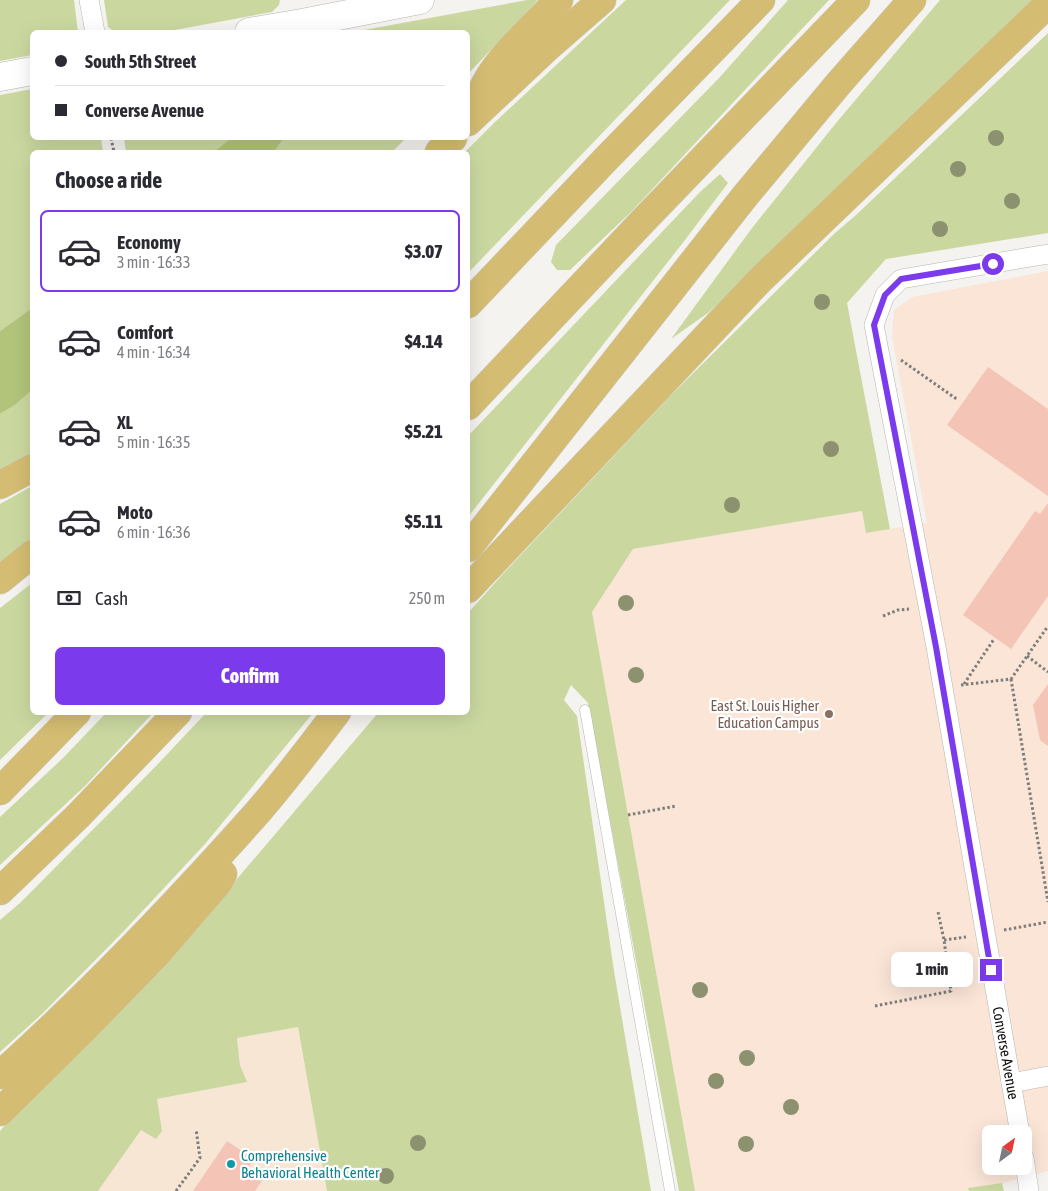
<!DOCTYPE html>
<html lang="en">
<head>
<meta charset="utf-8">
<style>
  :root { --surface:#fff; --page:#f2f2f3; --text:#2b2b33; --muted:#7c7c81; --line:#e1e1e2; --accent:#7c3aed }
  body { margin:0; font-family:"Asap Condensed",sans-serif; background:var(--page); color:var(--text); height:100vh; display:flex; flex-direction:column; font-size:19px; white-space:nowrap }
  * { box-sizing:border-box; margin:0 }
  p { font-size:16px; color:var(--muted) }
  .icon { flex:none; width:28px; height:28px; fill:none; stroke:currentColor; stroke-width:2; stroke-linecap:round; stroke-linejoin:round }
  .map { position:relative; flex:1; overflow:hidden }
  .panel { position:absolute; left:30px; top:150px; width:440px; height:565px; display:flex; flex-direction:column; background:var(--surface); border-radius:8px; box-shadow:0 5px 20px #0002 }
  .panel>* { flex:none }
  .banner { position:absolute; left:30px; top:30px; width:440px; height:110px; border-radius:8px; box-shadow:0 5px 20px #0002; display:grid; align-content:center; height:110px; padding:0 25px; background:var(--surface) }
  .needle { width:32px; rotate:33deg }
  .buttons { position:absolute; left:982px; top:1125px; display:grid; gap:10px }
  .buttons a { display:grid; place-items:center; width:50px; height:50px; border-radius:8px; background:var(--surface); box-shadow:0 5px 20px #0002; font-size:25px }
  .end { position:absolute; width:22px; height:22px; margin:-11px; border:6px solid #7c3aed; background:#fff; box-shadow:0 0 0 2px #fff }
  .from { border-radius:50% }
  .bubble { position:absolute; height:35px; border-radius:8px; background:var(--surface); box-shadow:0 5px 20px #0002; font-size:16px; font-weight:800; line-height:35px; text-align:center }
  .banner b { display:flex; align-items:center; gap:18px; height:48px; font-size:19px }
  .banner b+b { border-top:1px solid var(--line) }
  .banner i { width:12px; height:12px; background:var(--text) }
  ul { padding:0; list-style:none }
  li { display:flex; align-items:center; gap:15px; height:82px; margin:0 10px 8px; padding:0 15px; border:2px solid transparent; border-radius:8px }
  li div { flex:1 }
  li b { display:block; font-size:19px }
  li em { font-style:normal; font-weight:800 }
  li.current { border-color:var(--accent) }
  li>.icon { width:45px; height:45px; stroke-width:1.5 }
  h2 { padding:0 25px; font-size:22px; line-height:60px }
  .pay { display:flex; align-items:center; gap:12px; height:55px; padding:0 25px; font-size:19px }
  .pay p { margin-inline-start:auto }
  .button { display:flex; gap:10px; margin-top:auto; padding:10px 25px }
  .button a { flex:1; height:58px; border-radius:8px; background:var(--accent); color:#fff; font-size:20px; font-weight:800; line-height:58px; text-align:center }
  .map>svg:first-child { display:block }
  .education { fill:#fae5d7; fill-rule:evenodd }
  .medical { fill:#f8e6d5 }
  .green { fill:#cad8a0 }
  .forest { fill:#b2c47a }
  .building { fill:#f4c4b6 }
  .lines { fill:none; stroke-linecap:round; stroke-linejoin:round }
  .lane-casing { stroke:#b7b5b2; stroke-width:11 }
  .street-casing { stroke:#b7b5b2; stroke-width:20 }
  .secondary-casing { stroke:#b7b5b2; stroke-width:29 }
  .highway-casing { stroke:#cfcfce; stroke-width:29 }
  .path { stroke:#7e7d7b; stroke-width:3; stroke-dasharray:2.5 2.5; stroke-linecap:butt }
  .lane { stroke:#fff; stroke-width:10 }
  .street { stroke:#fff; stroke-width:19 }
  .secondary { stroke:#fff; stroke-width:28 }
  .highway { stroke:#d4bd72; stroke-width:28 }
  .tree { fill:#8c9170 }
  .route { stroke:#7c3aed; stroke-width:6 }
  .education-dot { fill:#8d6e63; stroke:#fff; stroke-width:2 }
  .culture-dot { fill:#0f9aa8; stroke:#fff; stroke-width:2 }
  .labels { text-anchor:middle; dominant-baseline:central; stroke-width:4.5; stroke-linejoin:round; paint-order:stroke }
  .education-label { font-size:15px; fill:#785e54; stroke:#fff; text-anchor:end }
  .street-label { font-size:15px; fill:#0e0d0c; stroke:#fff }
  .culture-label { font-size:15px; fill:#0d838f; stroke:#fff; text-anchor:start }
</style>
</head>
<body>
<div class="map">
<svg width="1048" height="1191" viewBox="0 0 1048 1191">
  <rect width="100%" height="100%" fill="#f5f3f0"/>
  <!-- education -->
  <path class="education" d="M1048,271v900l-45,12 -34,5v3h-274l-103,-579 41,-63 229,-38 4,22 61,-10 -35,-186 2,-27 18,-13zM991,1134h33v32h-33z"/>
  <!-- medical -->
  <path class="medical" d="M298,1027l29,164h-229l43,-62 16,-30 90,-17 -7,-17 -3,-27z"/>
  <!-- green -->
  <g class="green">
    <path d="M0,0h74l4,32h-46v23l-32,6z"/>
    <path d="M104,0h176l-1,5 -7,7 -108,20h-49l-7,-5z"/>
    <path d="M527,0h11l-70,74v-42h-115z"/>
    <path d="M626,0h104l-262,273v-121h-3l30,-30z"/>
    <path d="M788,0h41l-197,211 -62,59h-13l-6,-8 5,-17 164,-168z"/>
    <path d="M940,0h97l-329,313 -37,26 81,-111 84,-105z"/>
    <path d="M1048,33v200l-162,26 -39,44 43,226 -24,4 -4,-22 -229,38 -41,63 103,579h-16l-91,-488 -17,-18 -7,15 13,16 37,255 37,220h-324l-29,-164 -61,11 3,27 7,17 -90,17 5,32 -6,8 -15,-9 -43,61h-98v-60l30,-34 161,-164 187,-220 90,-1v-99l34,-38 171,-182 162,-160 21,-18z"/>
    <path d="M32,89v49h69l2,14h-71v156l-32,23v-236z"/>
    <path d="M124,138h107l-17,14h-88z"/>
    <path d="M284,138h122l-14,14h-118z"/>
    <path d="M720,174l8,9 -43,57 -217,277v-81l232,-244z"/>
    <path d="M32,390v65l-32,18v-59l15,-9z"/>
    <path d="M32,486v53l-32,26v-61z"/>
    <path d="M32,583v129l16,1 -48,47v-152z"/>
    <path d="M107,712l46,1 -68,73 -85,79v-48l63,-59z"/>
    <path d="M206,713h107l-108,131 -82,88 -80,81 -43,39v-132l20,-17 136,-137z"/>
    <path d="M1002,1183l2,8h-35l-1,-3z"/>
  </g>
  <!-- forest -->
  <g class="forest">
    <path d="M231,138h53l-10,14h-60z"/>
    <path d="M32,308v82l-17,15 -15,9v-83z"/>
  </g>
  <!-- building -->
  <g class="building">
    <path d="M988,367l60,42v87l-101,-71z"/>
    <path d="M1048,503v93l-37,53 -48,-34 72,-104 5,3z"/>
    <path d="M1048,684v62l-8,-6 -7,-35z"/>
    <path d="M227,1141l27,18 -6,9 16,10 -9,13h-62z"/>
  </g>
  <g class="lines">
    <defs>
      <path id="lane" d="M585,710l85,481"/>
      <g id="street">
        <path d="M89,0l6,32"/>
        <path d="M1011,1083l37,-7"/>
        <path d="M1020,1134l-84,-487 -62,-322 11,-30 16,-16 147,-25"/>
        <path d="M1024,1158l5,33"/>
      </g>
      <g id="secondary">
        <path d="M249,32l53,-9 118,-23"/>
        <path d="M0,77l32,-6"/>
      </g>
      <g id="highway">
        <path d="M477,104c10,-39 54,-75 82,-104"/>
        <path d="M468,122l80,-75 54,-47"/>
        <path d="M439,152l14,-14"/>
        <path d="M468,304l137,-144 156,-160"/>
        <path d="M468,406l173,-183 215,-223"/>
        <path d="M0,485l32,-17"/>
        <path d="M468,548l277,-352 94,-113 73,-83"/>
        <path d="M0,580l32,-26"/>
        <path d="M468,589l291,-308 289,-277"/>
        <path d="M0,791l77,-79"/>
        <path d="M0,891l78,-75 100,-104"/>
        <path d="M0,1075c91,-82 176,-171 257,-262 28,-32 54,-67 80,-101"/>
        <path d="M0,1112l86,-85 70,-72 62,-72 5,-9"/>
      </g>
    </defs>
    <!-- lane casing -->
    <use href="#lane" class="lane-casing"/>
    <!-- street casing -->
    <use href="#street" class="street-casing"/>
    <!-- secondary casing -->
    <use href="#secondary" class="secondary-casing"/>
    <!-- highway casing -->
    <use href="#highway" class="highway-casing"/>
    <!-- path -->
    <g class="path">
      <path d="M111,138l3,14"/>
      <path d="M901,360l57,40"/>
      <path d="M883,616l15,-6 11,-1"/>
      <path d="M1027,656l21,16"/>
      <path d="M1011,679l37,223"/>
      <path d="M964,684l30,-45"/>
      <path d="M961,685l50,-6 37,-53"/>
      <path d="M628,815l48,-9"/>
      <path d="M1004,930l44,-8"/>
      <path d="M944,940l22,-3"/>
      <path d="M875,1006l76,-15 -7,-51 -6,-28"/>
      <path d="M176,1191l24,-33 -4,-29"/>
    </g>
    <!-- lane -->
    <use href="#lane" class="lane"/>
    <!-- street -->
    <use href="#street" class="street"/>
    <!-- secondary -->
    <use href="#secondary" class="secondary"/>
    <!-- highway -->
    <use href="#highway" class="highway"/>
  </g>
  <!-- trees -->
  <g class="tree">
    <circle cx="996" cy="138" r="8"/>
    <circle cx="958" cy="169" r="8"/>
    <circle cx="1012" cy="201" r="8"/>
    <circle cx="940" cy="229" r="8"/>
    <circle cx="822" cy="302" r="8"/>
    <circle cx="831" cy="449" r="8"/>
    <circle cx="732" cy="505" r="8"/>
    <circle cx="626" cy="603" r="8"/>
    <circle cx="636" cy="675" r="8"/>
    <circle cx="700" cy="990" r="8"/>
    <circle cx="747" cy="1058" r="8"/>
    <circle cx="716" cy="1081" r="8"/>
    <circle cx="791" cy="1107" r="8"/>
    <circle cx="418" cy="1143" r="8"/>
    <circle cx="746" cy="1144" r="8"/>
    <circle cx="386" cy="1176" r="8"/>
  </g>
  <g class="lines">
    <!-- route -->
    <path class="route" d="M991,970l-55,-323 -62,-322 11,-30 16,-16 92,-15"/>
  </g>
  <!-- markers -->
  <circle class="education-dot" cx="829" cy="714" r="5"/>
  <circle class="culture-dot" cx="231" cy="1164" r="5"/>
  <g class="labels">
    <!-- education labels -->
    <g class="education-label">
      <text x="819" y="705">East St. Louis Higher<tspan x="819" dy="17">Education Campus</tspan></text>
    </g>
    <!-- street labels -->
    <g class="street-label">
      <text transform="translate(1006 1053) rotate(80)">Converse Avenue</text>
    </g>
    <!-- culture labels -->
    <g class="culture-label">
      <text x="241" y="1155">Comprehensive<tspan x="241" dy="17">Behavioral Health Center</tspan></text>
    </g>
  </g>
</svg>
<div class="buttons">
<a><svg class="needle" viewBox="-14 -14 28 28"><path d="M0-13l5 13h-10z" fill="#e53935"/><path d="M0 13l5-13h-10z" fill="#7c7c81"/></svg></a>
</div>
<i class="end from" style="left:993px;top:264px"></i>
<i class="end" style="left:991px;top:970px"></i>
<div class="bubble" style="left:891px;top:952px;width:82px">1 min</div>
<div class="banner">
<b><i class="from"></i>South 5th Street</b>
<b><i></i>Converse Avenue</b>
</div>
<section class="panel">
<h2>Choose a ride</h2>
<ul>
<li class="current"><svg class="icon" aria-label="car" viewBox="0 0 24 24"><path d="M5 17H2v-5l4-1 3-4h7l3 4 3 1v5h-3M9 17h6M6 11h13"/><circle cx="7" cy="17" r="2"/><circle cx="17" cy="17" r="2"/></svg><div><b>Economy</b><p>3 min · 16:33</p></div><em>$3.07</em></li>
<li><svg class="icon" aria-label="car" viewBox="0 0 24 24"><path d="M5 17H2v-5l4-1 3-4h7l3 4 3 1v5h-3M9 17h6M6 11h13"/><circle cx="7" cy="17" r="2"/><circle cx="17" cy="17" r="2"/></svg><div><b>Comfort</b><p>4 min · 16:34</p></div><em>$4.14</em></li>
<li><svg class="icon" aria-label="car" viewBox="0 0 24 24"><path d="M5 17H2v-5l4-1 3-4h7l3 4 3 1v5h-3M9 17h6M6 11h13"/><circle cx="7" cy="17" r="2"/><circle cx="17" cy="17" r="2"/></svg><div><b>XL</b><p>5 min · 16:35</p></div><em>$5.21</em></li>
<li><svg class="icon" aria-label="car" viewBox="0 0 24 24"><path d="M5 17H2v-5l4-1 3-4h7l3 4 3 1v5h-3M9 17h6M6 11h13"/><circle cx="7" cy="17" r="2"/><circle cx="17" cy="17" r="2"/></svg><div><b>Moto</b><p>6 min · 16:36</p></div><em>$5.11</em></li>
</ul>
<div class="pay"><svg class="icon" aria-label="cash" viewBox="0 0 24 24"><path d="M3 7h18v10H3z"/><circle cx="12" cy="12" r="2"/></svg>Cash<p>250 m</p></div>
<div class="button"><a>Confirm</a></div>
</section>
</div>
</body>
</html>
